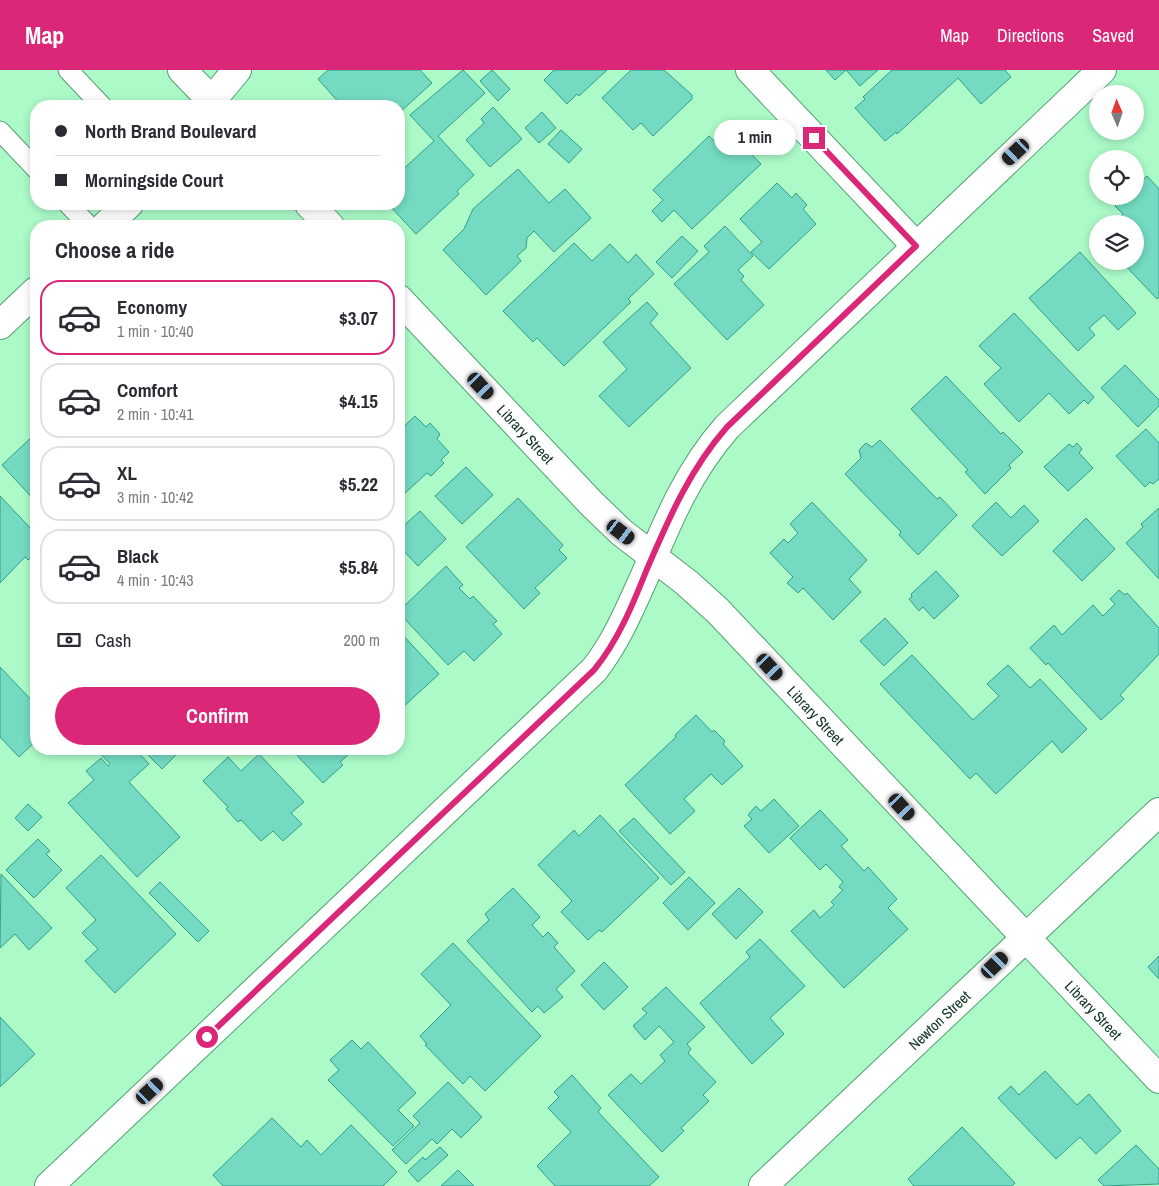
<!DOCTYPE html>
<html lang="en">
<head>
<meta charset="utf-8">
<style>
  :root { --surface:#fff; --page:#f2f2f3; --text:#2b2b33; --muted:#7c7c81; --line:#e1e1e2; --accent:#db2777 }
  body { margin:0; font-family:"Archivo Narrow",sans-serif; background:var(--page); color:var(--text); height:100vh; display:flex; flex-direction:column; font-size:19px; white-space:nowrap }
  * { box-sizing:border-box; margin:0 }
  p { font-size:16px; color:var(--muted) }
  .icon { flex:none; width:28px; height:28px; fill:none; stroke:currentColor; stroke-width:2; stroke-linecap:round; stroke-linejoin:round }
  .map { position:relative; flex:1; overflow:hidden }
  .panel { position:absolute; left:30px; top:150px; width:375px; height:535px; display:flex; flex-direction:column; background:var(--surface); border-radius:20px; box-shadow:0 2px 8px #0003 }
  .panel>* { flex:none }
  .guide { position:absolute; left:30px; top:30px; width:375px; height:110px; border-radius:20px; box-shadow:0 2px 8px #0003; display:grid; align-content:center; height:110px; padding:0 25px; background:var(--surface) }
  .needle { width:32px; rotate:358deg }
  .fabs { position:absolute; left:1089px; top:15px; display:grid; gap:10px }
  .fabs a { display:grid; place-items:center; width:55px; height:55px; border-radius:50%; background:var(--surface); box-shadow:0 2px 8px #0003; font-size:25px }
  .end { position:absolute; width:22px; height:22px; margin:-11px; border:6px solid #db2777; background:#fff; box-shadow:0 0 0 2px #fff }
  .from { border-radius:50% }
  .bubble { position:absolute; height:35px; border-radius:18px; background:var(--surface); box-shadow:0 2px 8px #0003; font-size:16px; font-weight:800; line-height:35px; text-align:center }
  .car { position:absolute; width:15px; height:30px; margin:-15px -8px; border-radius:6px; box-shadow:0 0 4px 1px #0007; background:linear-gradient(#222 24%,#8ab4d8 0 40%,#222 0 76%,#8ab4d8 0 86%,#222 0) }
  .guide b { display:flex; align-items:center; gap:18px; height:48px; font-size:19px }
  .guide b+b { border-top:1px solid var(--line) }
  .guide i { width:12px; height:12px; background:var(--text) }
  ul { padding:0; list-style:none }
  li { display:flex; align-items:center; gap:15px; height:75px; margin:0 10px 8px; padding:0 15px; border:2px solid var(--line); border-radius:20px }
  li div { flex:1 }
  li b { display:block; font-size:19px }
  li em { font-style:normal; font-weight:800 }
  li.on { border-color:var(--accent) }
  li>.icon { width:45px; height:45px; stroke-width:1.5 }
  h2 { padding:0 25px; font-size:22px; line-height:60px }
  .pay { display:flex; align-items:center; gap:12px; height:55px; padding:0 25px; font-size:19px }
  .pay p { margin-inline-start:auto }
  .primary-button { display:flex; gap:10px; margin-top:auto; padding:10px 25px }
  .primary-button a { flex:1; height:58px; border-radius:30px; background:var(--accent); color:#fff; font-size:20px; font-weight:800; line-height:58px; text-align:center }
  header { display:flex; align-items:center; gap:30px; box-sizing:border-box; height:70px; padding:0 25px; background:var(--accent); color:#fff }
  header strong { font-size:24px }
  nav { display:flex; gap:28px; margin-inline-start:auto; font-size:18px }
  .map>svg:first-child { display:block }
  .building { fill:#74dac1; stroke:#329e88 }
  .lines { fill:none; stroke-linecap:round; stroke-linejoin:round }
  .service-casing { stroke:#54a073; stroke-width:21 }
  .minor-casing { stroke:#54a073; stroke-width:30 }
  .service { stroke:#fff; stroke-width:19 }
  .minor { stroke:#fff; stroke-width:28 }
  .route { stroke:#db2777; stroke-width:6 }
  .labels { text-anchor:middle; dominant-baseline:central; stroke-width:5; stroke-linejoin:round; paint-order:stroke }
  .street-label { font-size:15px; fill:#143522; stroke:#fff }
</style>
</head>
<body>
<header>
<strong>Map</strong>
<nav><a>Map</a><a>Directions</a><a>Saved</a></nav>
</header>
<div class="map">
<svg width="1159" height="1116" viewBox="0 0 1159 1116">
  <rect width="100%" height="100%" fill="#abfac8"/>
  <!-- building -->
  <g class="building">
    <path d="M328,0h92l12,13 -33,30v-7h-57l-24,-27z"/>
    <path d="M463,0l22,23 -47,43 36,39 -17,16 2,3 -43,40 -28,-30h11v-31l35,-32 -24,-26z"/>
    <path d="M492,0l18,19 -12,12 -18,-20z"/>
    <path d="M554,0h53l-28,26 -2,-2 -10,10 -23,-24z"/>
    <path d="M631,0h33l28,25v4l-39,37 -12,-13 -8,7 -31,-32z"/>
    <path d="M826,0h52l-18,16 -14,-16 -11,10z"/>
    <path d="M892,0h113l6,7 -30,27 -23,-26 -61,56 -1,-2 -11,9 -30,-33 10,-9 -2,-2z"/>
    <path d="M493,37l29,32 -32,28 -24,-27 18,-17 -3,-4z"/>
    <path d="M542,42l14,16 -17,15 -14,-15z"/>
    <path d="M561,60l21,19 -13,14 -21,-19z"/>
    <path d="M709,66l16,15 12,-12 24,25 -69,65 -18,-19 -12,12 -10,-11 11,-11 -10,-10z"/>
    <path d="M518,99l31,34 16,-14 26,29 -37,34 -20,-21 -7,7 -1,10 -9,8 4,5 -35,34 -43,-45 21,-21 9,-20z"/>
    <path d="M1147,106l12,13v108l-2,2 -36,-38h14v-37h-22l10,-10 -8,-8 10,-10h10v-9z"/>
    <path d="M777,113l15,15 4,-5 11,12 -4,4 13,15 -47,45 -18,-17 11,-10 -22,-23z"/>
    <path d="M725,156l28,30 -15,14 6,6 -3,4 23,25 -37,35 -53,-56 35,-32 -5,-6z"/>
    <path d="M682,166l16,15 -26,27 -16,-16z"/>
    <path d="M574,173l18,18 18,-17 18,19 8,-9 18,20 -26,25 3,3 -67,64 -27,-28 -4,4 -30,-31z"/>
    <path d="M1080,182l56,61 -18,17 -14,-15 -15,13 6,7 -17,16 -49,-53z"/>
    <path d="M647,232l11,12 -8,9 41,45 -62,59 -30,-31 28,-27 -24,-27z"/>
    <path d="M1014,243l80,84 -6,7 -4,-4 -15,14 -20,-21 -30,29 -35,-38 17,-16 -22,-22z"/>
    <path d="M1125,295l34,35v6l-21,21 -37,-39z"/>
    <path d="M946,306l55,58 2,-2 20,20 -14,13 2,3 -26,26 -20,-22 3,-2 -57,-61z"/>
    <path d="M415,346l11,11 4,-4 10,11 -3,5 12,13 -8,8 3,3 -13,13 -4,-3 -23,21 -5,-5v-58z"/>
    <path d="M1146,359l13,14v36l-6,5 -3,-2 -5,5 -29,-31z"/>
    <path d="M36,363v69l-34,-37z"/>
    <path d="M880,370l57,59 3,-2 17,18 -39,40 -19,-20 2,-3 -56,-58 16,-16 -2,-8 7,-7 6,4z"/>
    <path d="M1077,373l5,6 -3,4 14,15 -25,23 -24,-24 25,-23 4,3z"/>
    <path d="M466,397l27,28 -31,29 -27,-28z"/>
    <path d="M0,426l36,38v25l-3,-4 -5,5 -3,-3 -25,26z"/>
    <path d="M518,428l45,47 -4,5 8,8 -32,30 5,5 -16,16 -58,-62z"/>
    <path d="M812,432l55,58 -18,19 12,13 -28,28 -30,-32 -5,5 -11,-10 6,-6 -23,-24 14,-14 4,4 10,-10 -8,-9z"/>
    <path d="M996,432l15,16 13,-13 15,16 -37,35 -30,-30z"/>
    <path d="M1159,438v71l-33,-36 17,-16 -2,-3z"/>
    <path d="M420,441l26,28 -28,27 -19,-20v-16z"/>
    <path d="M1086,448l29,31 -33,32 -29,-30z"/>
    <path d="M446,496l17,19 -4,3 11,11 3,-3 24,25 -4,3 9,10 -28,27 -10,-10 -16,14 -49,-52v-2z"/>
    <path d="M936,501l23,25 -25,23 -11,-12 -4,4 -10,-12 3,-2 -1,-3z"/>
    <path d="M1119,520l6,5 2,-2 32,35v26l-39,41 4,4 -23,21 -53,-57 -2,2 -16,-17 24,-23 8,10 31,-30 10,11 12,-12 -5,-5z"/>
    <path d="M885,548l23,25 -24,23 -24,-25z"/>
    <path d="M399,561l40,43 -37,34 -3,-3z"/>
    <path d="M912,585l61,65 26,-24 -12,-12 21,-19 22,23 10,-9 47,50 -25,24 -10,-12 -56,53 -20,-21 -6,6 -90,-95z"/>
    <path d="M0,597l36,38v36l-17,16 -19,-20z"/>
    <path d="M696,645l16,17 2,-2 11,11 -2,3 20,22 -21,19 -11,-11 -27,25 11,12 -25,23 -45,-49 51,-48 -1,-2z"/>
    <path d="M96,679h39l14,15 -20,18 51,55 -43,40 -69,-74 26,-23 -8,-9 15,-13 7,8 2,-2z"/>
    <path d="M142,679h40l-20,20z"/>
    <path d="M291,679h64l-15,13 3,3 -20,18z"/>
    <path d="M259,684l45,48 -13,11 11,11 -19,17 -10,-10 -12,10 -20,-21 -3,2 -12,-13 2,-2 -25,-26 25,-24 13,14z"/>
    <path d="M774,729l25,27 -30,27 -25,-27 8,-7 -4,-4 8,-9 5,5z"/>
    <path d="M28,734l14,13 -14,14 -13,-13z"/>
    <path d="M820,740l28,30 -7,6 23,25 4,-4 29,32 -9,9 20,21 -64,59 -53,-57 23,-21 6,8 14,-13 -3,-3 12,-12 -4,-3 4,-5 -17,-18 -6,6 -30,-32z"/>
    <path d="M600,745l59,63 -57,54 -3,-2 -11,10 -27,-28 11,-11 -34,-36 36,-35 5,6z"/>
    <path d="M634,748l51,54 -14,13 -52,-54z"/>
    <path d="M38,769l12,12 -4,3 16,16 -28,28 -28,-28z"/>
    <path d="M101,785l75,79 -61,59 -30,-32 13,-12 -16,-16 14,-13 -30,-32z"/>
    <path d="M1,804l51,54 -23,22 -14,-16 -15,14z"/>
    <path d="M689,807l26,26 -27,27 -25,-27z"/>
    <path d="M160,812l49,49 -11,11 -49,-49z"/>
    <path d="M513,818l27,29 -8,8 11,12 5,-5 10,11 -4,4 21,24 -19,18 7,8 -19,16 -6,-7 -6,6 -65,-71 22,-21 -4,-6z"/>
    <path d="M739,818l24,24 -27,27 -24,-25z"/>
    <path d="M760,869l45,47 -35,32 14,16 -32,30 -52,-61 50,-46 -4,-5z"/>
    <path d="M453,873l88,93 -56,55 -15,-15 -7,8 -38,-39 2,-1 -7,-8 31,-31 -30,-31z"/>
    <path d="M1159,886v23l-11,-12z"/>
    <path d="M604,892l24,25 -24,23 -23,-25z"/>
    <path d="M666,917l39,40 -18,17 4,5 -3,4 28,29 -13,13 6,6 -28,27 3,3 -22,21 -54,-57 23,-21 10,10 24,-23 -5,-6 14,-13 -15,-16 -14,14 -12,-14 14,-13 -5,-4z"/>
    <path d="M0,947l35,37 -35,33z"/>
    <path d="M352,970l9,9 7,-7 48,51 -18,17 16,16 -21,20 -65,-66 11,-10 -9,-10z"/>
    <path d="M1045,1001l32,34 12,-11 32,37 -25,23 -16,-17 -24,22 -58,-61 13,-12 8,9z"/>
    <path d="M572,1005l29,33 -3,4 61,65 -10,9h-94l-18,-20 34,-34 -23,-24 11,-11 -5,-5z"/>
    <path d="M448,1012l34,35 -21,21 -9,-9 -15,15 -5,-5 -26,25 -14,-14 28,-27 -7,-7z"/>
    <path d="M272,1048l29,29 6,-7 14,15 30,-30 46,47 -14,14h-160l-10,-11z"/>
    <path d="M962,1057l53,56 -3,3h-98l-6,-7z"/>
    <path d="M1136,1075l23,24v15l-55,2 -6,-6z"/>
    <path d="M440,1077l8,8 -30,27 -10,-11 15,-14 2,3z"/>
    <path d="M458,1100l16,16h-33z"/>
  </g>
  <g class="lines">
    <defs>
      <g id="service">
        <path d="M68,0l34,36"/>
        <path d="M0,61l36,38"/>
        <path d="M68,134l21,22"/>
      </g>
      <g id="minor">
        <path d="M182,0l35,36"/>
        <path d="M750,0l166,176"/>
        <path d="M207,36l30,-36"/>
        <path d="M309,134l21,22"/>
        <path d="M105,156l24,-22"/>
        <path id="s1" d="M399,229l192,204 30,29 66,51 31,28 441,468"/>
        <path d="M0,255l36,-34"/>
        <path d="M49,1116l545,-516c23,-29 37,-64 52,-97 22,-53 43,-103 81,-146l375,-357"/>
        <path id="s2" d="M763,1116l396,-374"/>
      </g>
    </defs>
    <!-- service casing -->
    <use href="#service" class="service-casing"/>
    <!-- minor casing -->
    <use href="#minor" class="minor-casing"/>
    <!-- service -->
    <use href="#service" class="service"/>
    <!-- minor -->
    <use href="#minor" class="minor"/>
  </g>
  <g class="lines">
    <!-- route -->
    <path class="route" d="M207,967l387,-367c24,-29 39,-66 53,-101 22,-51 43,-100 80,-142l189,-181 -102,-108"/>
  </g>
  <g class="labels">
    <!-- street labels -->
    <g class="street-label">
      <text stroke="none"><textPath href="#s1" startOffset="185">Library Street</textPath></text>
      <text stroke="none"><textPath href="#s1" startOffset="590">Library Street</textPath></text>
      <text stroke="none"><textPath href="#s1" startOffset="995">Library Street</textPath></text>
      <text stroke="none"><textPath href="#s2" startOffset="242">Newton Street</textPath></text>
    </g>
  </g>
</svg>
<div class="fabs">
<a><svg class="needle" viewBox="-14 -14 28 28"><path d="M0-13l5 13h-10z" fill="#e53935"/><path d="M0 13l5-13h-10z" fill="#7c7c81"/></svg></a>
<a><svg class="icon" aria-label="locate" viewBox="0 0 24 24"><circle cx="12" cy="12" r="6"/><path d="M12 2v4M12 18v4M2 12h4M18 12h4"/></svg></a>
<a><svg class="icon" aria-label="layers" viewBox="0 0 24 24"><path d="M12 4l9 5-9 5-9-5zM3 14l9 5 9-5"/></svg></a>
</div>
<i class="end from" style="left:207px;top:967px"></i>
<i class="end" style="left:814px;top:68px"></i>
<div class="bubble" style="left:714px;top:50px;width:82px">1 min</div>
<i class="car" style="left:1016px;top:82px;rotate:227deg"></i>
<i class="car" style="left:481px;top:316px;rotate:137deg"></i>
<i class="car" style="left:621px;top:462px;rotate:127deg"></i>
<i class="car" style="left:770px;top:597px;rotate:137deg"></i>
<i class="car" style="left:902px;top:737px;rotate:137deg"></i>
<i class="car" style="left:995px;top:895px;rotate:46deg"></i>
<i class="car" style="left:150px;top:1021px;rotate:47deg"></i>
<div class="guide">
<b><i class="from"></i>North Brand Boulevard</b>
<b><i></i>Morningside Court</b>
</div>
<section class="panel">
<h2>Choose a ride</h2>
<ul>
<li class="on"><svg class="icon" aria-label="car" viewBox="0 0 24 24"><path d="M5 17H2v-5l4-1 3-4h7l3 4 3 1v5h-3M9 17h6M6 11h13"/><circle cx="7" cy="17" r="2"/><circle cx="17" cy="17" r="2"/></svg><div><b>Economy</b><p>1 min · 10:40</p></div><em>$3.07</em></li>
<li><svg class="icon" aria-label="car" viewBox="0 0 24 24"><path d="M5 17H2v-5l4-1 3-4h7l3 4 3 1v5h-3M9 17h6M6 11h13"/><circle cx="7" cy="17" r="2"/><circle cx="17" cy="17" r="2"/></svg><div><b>Comfort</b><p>2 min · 10:41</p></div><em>$4.15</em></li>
<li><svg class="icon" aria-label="car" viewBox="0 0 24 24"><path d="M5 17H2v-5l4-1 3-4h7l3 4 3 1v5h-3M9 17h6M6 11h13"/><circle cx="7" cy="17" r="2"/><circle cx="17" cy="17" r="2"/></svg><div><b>XL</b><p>3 min · 10:42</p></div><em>$5.22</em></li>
<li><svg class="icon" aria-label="car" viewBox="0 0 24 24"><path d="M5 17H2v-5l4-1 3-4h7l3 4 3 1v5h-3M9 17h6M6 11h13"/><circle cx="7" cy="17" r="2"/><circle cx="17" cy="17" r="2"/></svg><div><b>Black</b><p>4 min · 10:43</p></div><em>$5.84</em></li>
</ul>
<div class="pay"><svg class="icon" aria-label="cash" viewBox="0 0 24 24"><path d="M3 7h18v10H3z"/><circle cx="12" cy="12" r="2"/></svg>Cash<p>200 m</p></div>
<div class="primary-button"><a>Confirm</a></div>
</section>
</div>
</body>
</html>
